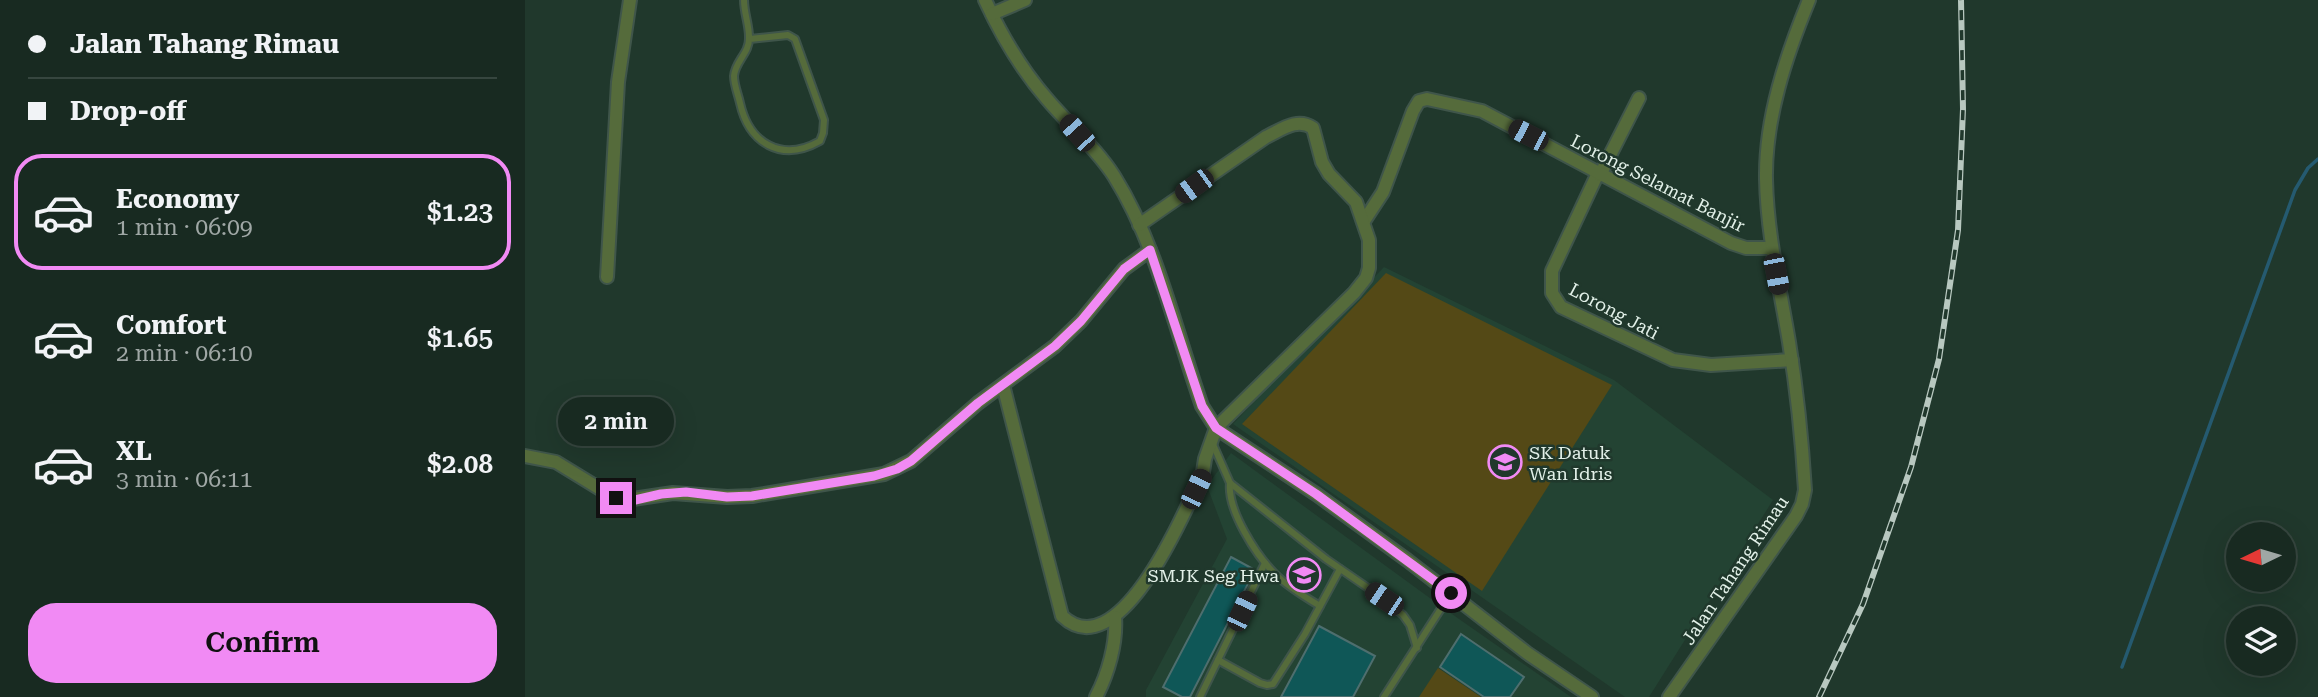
<!DOCTYPE html>
<html lang="en">
<head>
<meta charset="utf-8">
<style>
  :root { --surface:#182a21; --page:#21322a; --text:#f1f3f6; --muted:#9fa7a5; --line:#36463f; --accent:#f18af4 }
  body { margin:0; font-family:"Roboto Serif",serif; background:var(--page); color:var(--text); height:100vh; display:flex; flex-direction:column; font-size:26px; white-space:nowrap }
  * { box-sizing:border-box; margin:0 }
  p { font-size:23px; color:var(--muted) }
  .icon { flex:none; width:38px; height:38px; fill:none; stroke:currentColor; stroke-width:2; stroke-linecap:round; stroke-linejoin:round }
  .map { position:relative; flex:1; overflow:hidden }
  .details { display:flex; flex-direction:column; background:var(--surface); width:525px }
  .details>* { flex:none }
  .top-card { display:grid; align-content:center; height:154px; padding:0 28px; background:var(--surface) }
  .needle { width:46px; rotate:265deg }
  .fabs { position:absolute; left:1701px; top:522px; display:grid; gap:14px }
  .fabs a { display:grid; place-items:center; width:70px; height:70px; border-radius:50%; background:var(--surface); box-shadow:0 7px 28px #0002,0 0 0 2px var(--line); font-size:35px }
  .end { position:absolute; width:32px; height:32px; margin:-16px; border:9px solid #f18af4; background:#111; box-shadow:0 0 0 4px #111 }
  .from { border-radius:50% }
  .bubble { position:absolute; height:49px; border-radius:24px; background:var(--surface); box-shadow:0 7px 28px #0002,0 0 0 2px var(--line); font-size:23px; font-weight:600; line-height:49px; text-align:center }
  .car { position:absolute; width:21px; height:42px; margin:-21px -10px; border-radius:9px; box-shadow:0 0 5px 2px #0007; background:linear-gradient(#222 24%,#8ab4d8 0 40%,#222 0 76%,#8ab4d8 0 86%,#222 0) }
  .top-card b { display:flex; align-items:center; gap:24px; height:66px; font-size:26px }
  .top-card b+b { border-top:2px solid var(--line) }
  .top-card i { width:18px; height:18px; background:var(--text) }
  ul { padding:0; list-style:none }
  li { display:flex; align-items:center; gap:21px; height:116px; margin:0 14px 10px; padding:0 14px; border:4px solid transparent; border-radius:28px }
  li div { flex:1 }
  li b { display:block; font-size:26px }
  li em { font-style:normal; font-weight:600 }
  li.current { border-color:var(--accent) }
  li>.icon { width:63px; height:63px; stroke-width:1.5 }
  .primary-button { display:flex; gap:14px; margin-top:auto; padding:14px 28px }
  .primary-button a { flex:1; height:80px; border-radius:28px; background:var(--accent); color:#111; font-size:28px; font-weight:600; line-height:80px; text-align:center }
  main { display:flex; flex:1; min-height:0 }
  .map>svg:first-child { display:block }
  .built { fill:#234333 }
  .green { fill:#544916 }
  .lines { fill:none; stroke-linecap:round; stroke-linejoin:round }
  .stream { stroke:#255a70; stroke-width:3.5 }
  .building { fill:#0f5757; stroke:#4e6e6e; stroke-width:2 }
  .service-casing { stroke:#3f554a; stroke-width:10 }
  .minor-casing { stroke:#3f554a; stroke-width:16 }
  .service { stroke:#556b3b; stroke-width:6 }
  .minor { stroke:#556b3b; stroke-width:12 }
  .rail-casing { stroke:#b8c8c0; stroke-width:6 }
  .rail { stroke:#20382c; stroke-width:3.5; stroke-dasharray:10; stroke-linecap:butt }
  .route { stroke:#f18af4; stroke-width:9 }
  .labels { text-anchor:middle; dominant-baseline:central; stroke-width:5; stroke-linejoin:round; paint-order:stroke }
  .street-label { font-size:18px; fill:#e2f0e8; stroke:#20382c }
  .poi-label { font-size:18px; fill:#e2f0e8; stroke:#20382c; text-anchor:start }
</style>
</head>
<body>
<main>
<section class="details">
<div class="top-card">
<b><i class="from"></i>Jalan Tahang Rimau</b>
<b><i></i>Drop-off</b>
</div>
<ul>
<li class="current"><svg class="icon" aria-label="car" viewBox="0 0 24 24"><path d="M5 17H2v-5l4-1 3-4h7l3 4 3 1v5h-3M9 17h6M6 11h13"/><circle cx="7" cy="17" r="2"/><circle cx="17" cy="17" r="2"/></svg><div><b>Economy</b><p>1 min · 06:09</p></div><em>$1.23</em></li>
<li><svg class="icon" aria-label="car" viewBox="0 0 24 24"><path d="M5 17H2v-5l4-1 3-4h7l3 4 3 1v5h-3M9 17h6M6 11h13"/><circle cx="7" cy="17" r="2"/><circle cx="17" cy="17" r="2"/></svg><div><b>Comfort</b><p>2 min · 06:10</p></div><em>$1.65</em></li>
<li><svg class="icon" aria-label="car" viewBox="0 0 24 24"><path d="M5 17H2v-5l4-1 3-4h7l3 4 3 1v5h-3M9 17h6M6 11h13"/><circle cx="7" cy="17" r="2"/><circle cx="17" cy="17" r="2"/></svg><div><b>XL</b><p>3 min · 06:11</p></div><em>$2.08</em></li>
</ul>
<div class="primary-button"><a>Confirm</a></div>
</section>
<div class="map">
<svg width="1793" height="697" viewBox="0 0 1793 697">
  <rect width="100%" height="100%" fill="#20382c"/>
  <!-- built -->
  <g class="built">
    <path d="M859,267l230,113 159,120 -124,197h-24l-392,-273z"/>
    <path d="M706,453l218,159 122,85h-425v-7l81,-151 -20,-53z"/>
  </g>
  <!-- green -->
  <g class="green">
    <path d="M861,273l226,112 -130,206 -240,-167z"/>
    <path d="M913,668l43,29h-62z"/>
  </g>
  <g class="lines">
    <!-- stream -->
    <path class="stream" d="M1597,667l173,-477 13,-22 10,-9"/>
  </g>
  <!-- building -->
  <g class="building">
    <path d="M706,557l24,13 -65,127h-8l-19,-10z"/>
    <path d="M794,626l56,30 -22,41h-72z"/>
    <path d="M936,634l63,43 -14,20h-26l-44,-30z"/>
  </g>
  <g class="lines">
    <defs>
      <g id="service">
        <path d="M219,0c0,13 5,24 5,37 1,16 -14,24 -15,39 0,9 4,18 6,27 9,40 41,60 80,38l3,-8 1,-13 -29,-81 -7,-4 -38,4"/>
        <path d="M687,442l18,41 96,76 58,40 19,16 7,10 7,23"/>
        <path d="M705,483c-3,27 26,72 45,91 13,13 30,23 45,32"/>
        <path d="M693,660l42,23 7,2 6,-1 32,-50 35,-65"/>
        <path d="M675,697l65,-134"/>
        <path d="M859,697l67,-104"/>
      </g>
      <g id="minor">
        <path d="M460,0c17,37 36,69 62,99 22,26 49,49 67,77 43,69 61,153 88,230l14,22 100,66 91,66 120,93 65,44"/>
        <path d="M467,14l33,-14"/>
        <path d="M1073,173l-46,98v22l9,14 112,53 38,5 81,-5"/>
        <path d="M1075,175l39,-77"/>
        <path d="M839,221l19,-29 30,-81 6,-10 8,-2 55,12 249,132 15,5h26"/>
        <path d="M82,277l11,-195 12,-82"/>
        <path d="M478,385l59,231c57,54 124,-106 141,-144l2,-13 11,-31 138,-135 12,-15 3,-10v-28l-13,-38 -27,-28 -7,-12 -9,-34c-16,-11 -32,2 -47,9l-127,88"/>
        <path d="M0,456l31,6 49,30 21,8 47,-7 54,4 25,-1 132,-22 27,-13 67,-58 77,-57 26,-25 43,-52 26,-19"/>
        <path d="M571,697c12,-23 21,-54 19,-80"/>
        <path d="M1144,697l127,-181 6,-12 3,-14c-3,-50 -8,-99 -16,-148 -9,-54 -22,-108 -23,-163 -1,-61 20,-123 43,-179"/>
      </g>
    </defs>
    <!-- service casing -->
    <use href="#service" class="service-casing"/>
    <!-- minor casing -->
    <use href="#minor" class="minor-casing"/>
    <!-- service -->
    <use href="#service" class="service"/>
    <!-- minor -->
    <use href="#minor" class="minor"/>
    <defs>
      <path id="rail" d="M1294,697l44,-93 48,-137 28,-108 19,-129 5,-121 -2,-109"/>
    </defs>
    <!-- rail casing -->
    <use href="#rail" class="rail-casing"/>
    <!-- rail -->
    <use href="#rail" class="rail"/>
  </g>
  <g class="lines">
    <!-- route -->
    <path class="route" d="M91,498l19,2 26,-6 25,-2 41,5 25,-1 122,-20 23,-7 14,-8 67,-58 77,-57 26,-25 43,-52 26,-19 52,156 14,22 100,66 135,99"/>
  </g>
  <!-- icons -->
  <defs>
    <symbol id="school-ring" viewBox="-11 -11 22 22"><circle r="9.5" fill="#20382c" stroke="#f18af4" stroke-width="1.5"/><path d="M0-5L7-2L0 1L-7-2ZM-4 1L0 2.5L4 1V4Q0 6-4 4Z" fill="#f18af4"/></symbol>
  </defs>
  <g fill-rule="evenodd">
    <use href="#school-ring" x="961" y="443" width="38" height="38"/>
    <use href="#school-ring" x="760" y="556" width="38" height="38"/>
  </g>
  <g class="labels">
    <!-- street labels -->
    <g class="street-label">
      <text transform="translate(1133 183) rotate(27)">Lorong Selamat Banjir</text>
      <text transform="translate(1089 311) rotate(28)">Lorong Jati</text>
      <text transform="translate(1210 570) rotate(-56)">Jalan Tahang Rimau</text>
    </g>
    <!-- poi labels -->
    <g class="poi-label">
      <text x="1004" y="452">SK Datuk<tspan x="1004" dy="21">Wan Idris</tspan></text>
      <text x="754" y="575" text-anchor="end">SMJK Seg Hwa</text>
    </g>
  </g>
</svg>
<div class="fabs">
<a><svg class="needle" viewBox="-14 -14 28 28"><path d="M0-13l5 13h-10z" fill="#e53935"/><path d="M0 13l5-13h-10z" fill="#9fa7a5"/></svg></a>
<a><svg class="icon" aria-label="layers" viewBox="0 0 24 24"><path d="M12 4l9 5-9 5-9-5zM3 14l9 5 9-5"/></svg></a>
</div>
<i class="end from" style="left:926px;top:593px"></i>
<i class="end" style="left:91px;top:498px"></i>
<div class="bubble" style="left:33px;top:397px;width:116px">2 min</div>
<i class="car" style="left:552px;top:133px;rotate:318deg"></i>
<i class="car" style="left:1003px;top:135px;rotate:297deg"></i>
<i class="car" style="left:669px;top:186px;rotate:234deg"></i>
<i class="car" style="left:1251px;top:274px;rotate:169deg"></i>
<i class="car" style="left:671px;top:489px;rotate:25deg"></i>
<i class="car" style="left:859px;top:599px;rotate:304deg"></i>
<i class="car" style="left:717px;top:611px;rotate:25deg"></i>
</div>
</main>
</body>
</html>
